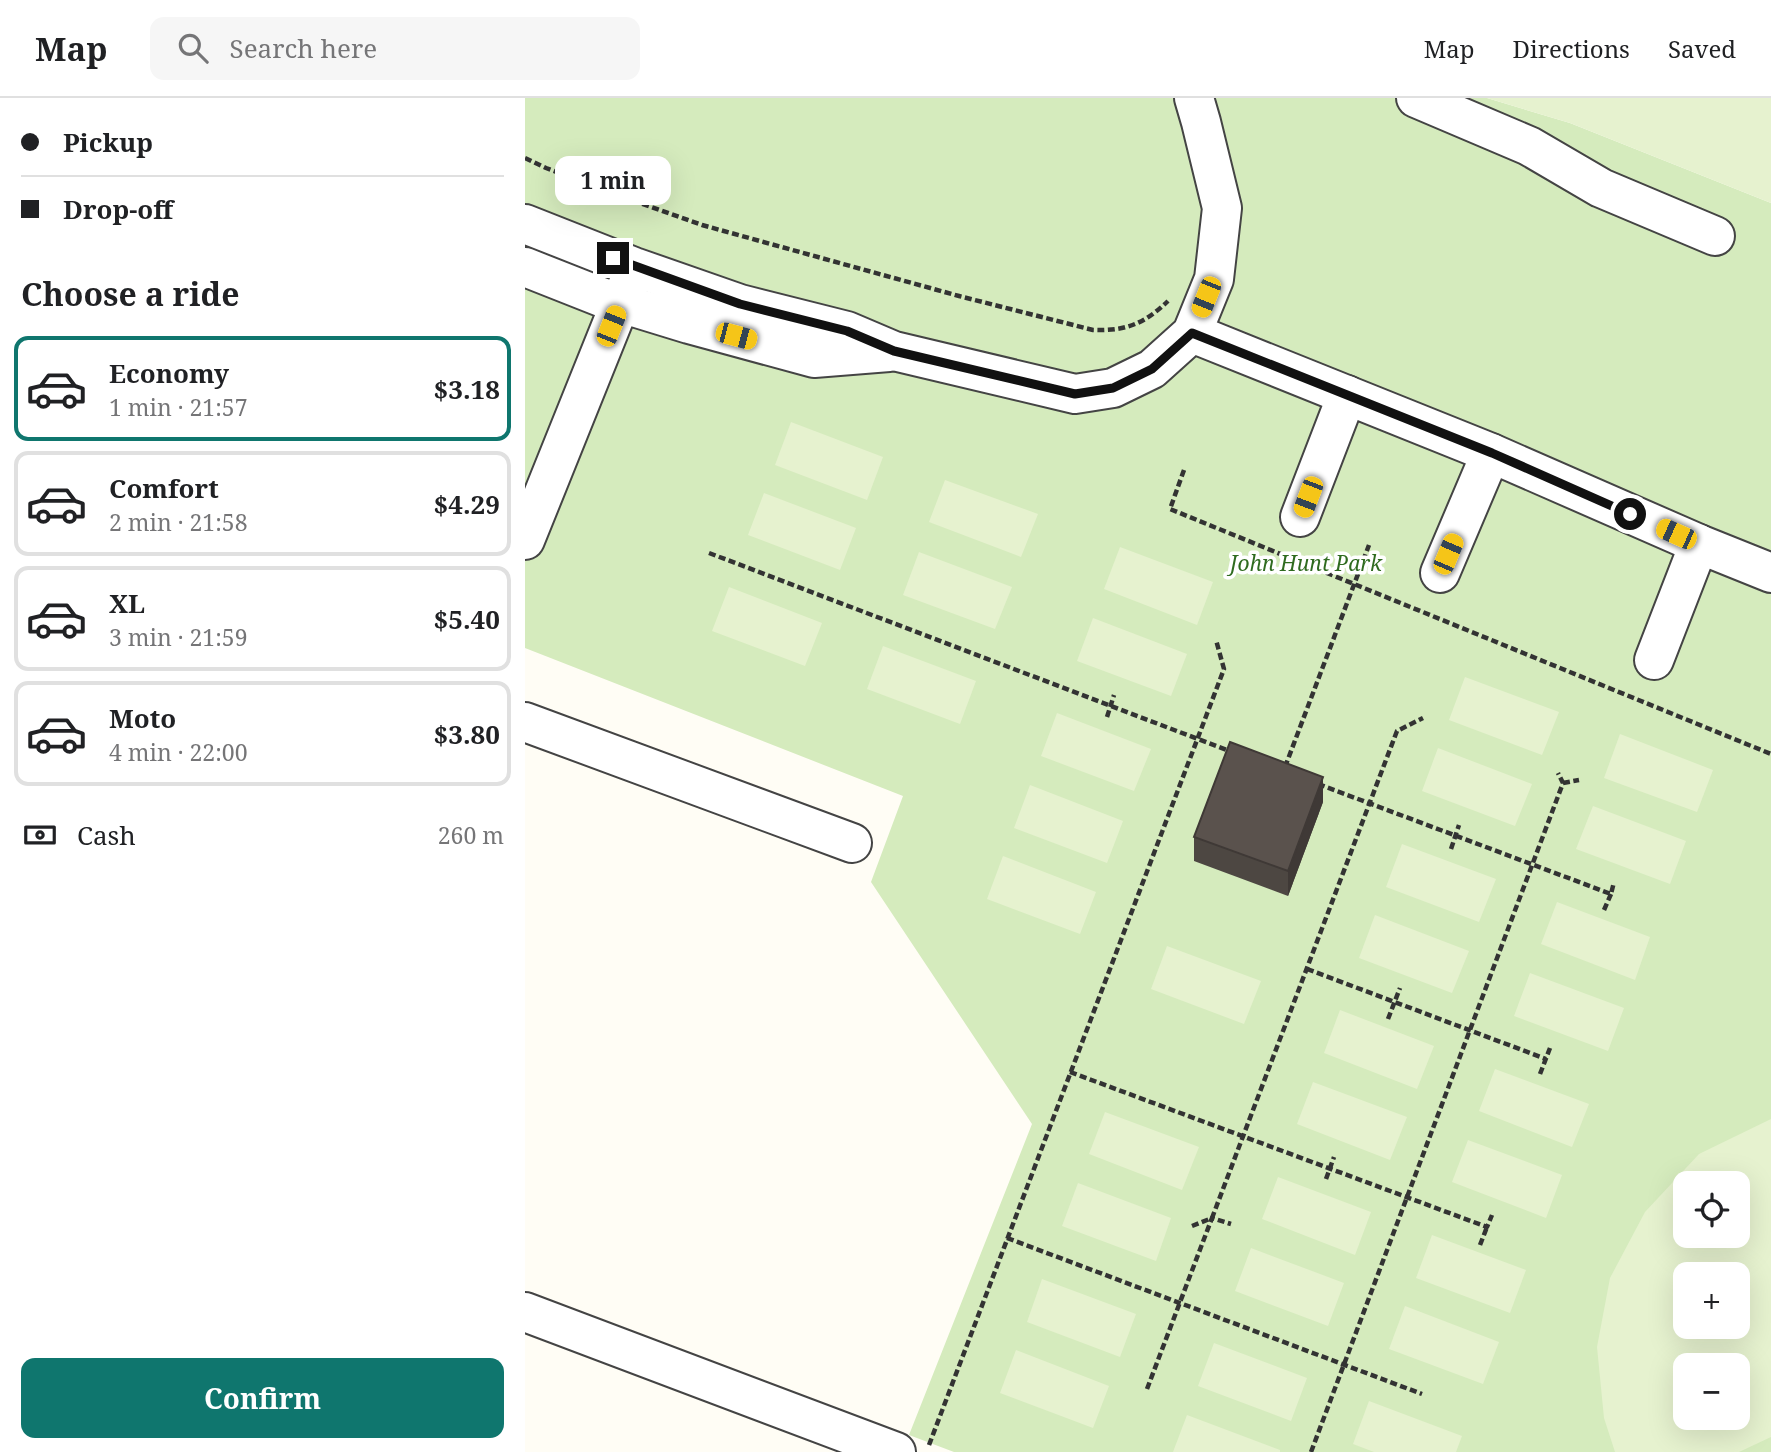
<!DOCTYPE html>
<html lang="en">
<head>
<meta charset="utf-8">
<style>
  :root { --surface:#fff; --page:#f6f6f6; --text:#202124; --muted:#757577; --line:#e0e0e0; --accent:#0f766e }
  body { margin:0; font-family:"Noto Serif",serif; background:var(--page); color:var(--text); height:100vh; display:flex; flex-direction:column; font-size:26px; white-space:nowrap }
  * { box-sizing:border-box; margin:0 }
  p { font-size:23px; color:var(--muted) }
  .icon { flex:none; width:38px; height:38px; fill:none; stroke:currentColor; stroke-width:2; stroke-linecap:round; stroke-linejoin:round }
  .map { position:relative; flex:1; overflow:hidden }
  .panel { display:flex; flex-direction:column; background:var(--surface); width:525px }
  .panel>* { flex:none }
  .banner { display:grid; align-content:center; height:154px; padding:0 21px; background:var(--surface) }
  .tools { position:absolute; left:1148px; top:1073px; display:grid; gap:14px }
  .tools a { display:grid; place-items:center; width:77px; height:77px; border-radius:14px; background:var(--surface); box-shadow:0 7px 28px #0002; font-size:35px }
  .end { position:absolute; width:32px; height:32px; margin:-16px; border:9px solid #111; background:#fff; box-shadow:0 0 0 4px #fff }
  .from { border-radius:50% }
  .bubble { position:absolute; height:49px; border-radius:14px; background:var(--surface); box-shadow:0 7px 28px #0002; font-size:23px; font-weight:700; line-height:49px; text-align:center }
  .car { position:absolute; width:21px; height:42px; margin:-21px -10px; border-radius:9px; box-shadow:0 0 5px 2px #0007; background:linear-gradient(#f5c518 24%,#345 0 40%,#f5c518 0 76%,#345 0 86%,#f5c518 0) }
  .banner b { display:flex; align-items:center; gap:24px; height:66px; font-size:26px }
  .banner b+b { border-top:2px solid var(--line) }
  .banner i { width:18px; height:18px; background:var(--text) }
  ul { padding:0; list-style:none }
  li { display:flex; align-items:center; gap:21px; height:105px; margin:0 14px 10px; padding:0 7px; border:4px solid var(--line); border-radius:14px }
  li div { flex:1 }
  li b { display:block; font-size:26px }
  li em { font-style:normal; font-weight:700 }
  li.active { border-color:var(--accent) }
  li>.icon { width:63px; height:63px; stroke-width:1.5 }
  h2 { padding:0 21px; font-size:32px; line-height:84px }
  .pay { display:flex; align-items:center; gap:18px; height:77px; padding:0 21px; font-size:26px }
  .pay p { margin-inline-start:auto }
  .action { display:flex; gap:14px; margin-top:auto; padding:14px 21px }
  .action a { flex:1; height:80px; border-radius:14px; background:var(--accent); color:#fff; font-size:28px; font-weight:700; line-height:80px; text-align:center }
  header { display:flex; align-items:center; gap:42px; box-sizing:border-box; height:98px; padding:0 35px; background:var(--surface); border-bottom:2px solid var(--line) }
  header strong { font-size:33px }
  nav { display:flex; gap:38px; margin-inline-start:auto; font-size:24px }
  .search { width:490px; height:63px; background:var(--page); display:flex; align-items:center; gap:18px; box-sizing:border-box; padding:0 24px; border-radius:14px; color:var(--muted); font-size:26px }
  main { display:flex; flex:1; min-height:0 }
  .map>svg:first-child { display:block }
  .green { fill:#d5ebbd; fill-rule:evenodd }
  .pitch { fill:#e6f2cf; fill-rule:evenodd }
  .lines { fill:none; stroke-linecap:round; stroke-linejoin:round }
  .minor-casing { stroke:#444; stroke-width:42 }
  .path { stroke:#333; stroke-width:4.5; stroke-dasharray:7 3.5; stroke-linecap:butt }
  .minor { stroke:#fff; stroke-width:38 }
  .wall { fill:#4d4742 }
  .shaded-wall { fill:#3f3936 }
  .building { fill:#5a524d; stroke:#3f3936; stroke-width:2 }
  .route { stroke:#111; stroke-width:9 }
  .labels { text-anchor:middle; dominant-baseline:central; stroke-width:7; stroke-linejoin:round; paint-order:stroke }
  .park-label { font-size:21px; font-style:italic; fill:#2f6b1f; stroke:#fff }
</style>
</head>
<body>
<header>
<strong>Map</strong>
<div class="search"><svg class="icon" aria-label="search" viewBox="0 0 24 24"><circle cx="10" cy="10" r="6"/><path d="M15 15l6 6"/></svg>Search here</div>
<nav><a>Map</a><a>Directions</a><a>Saved</a></nav>
</header>
<main>
<section class="panel">
<div class="banner">
<b><i class="from"></i>Pickup</b>
<b><i></i>Drop-off</b>
</div>
<h2>Choose a ride</h2>
<ul>
<li class="active"><svg class="icon" aria-label="car" viewBox="0 0 24 24"><path d="M5 17H2v-5l4-1 3-4h7l3 4 3 1v5h-3M9 17h6M6 11h13"/><circle cx="7" cy="17" r="2"/><circle cx="17" cy="17" r="2"/></svg><div><b>Economy</b><p>1 min · 21:57</p></div><em>$3.18</em></li>
<li><svg class="icon" aria-label="car" viewBox="0 0 24 24"><path d="M5 17H2v-5l4-1 3-4h7l3 4 3 1v5h-3M9 17h6M6 11h13"/><circle cx="7" cy="17" r="2"/><circle cx="17" cy="17" r="2"/></svg><div><b>Comfort</b><p>2 min · 21:58</p></div><em>$4.29</em></li>
<li><svg class="icon" aria-label="car" viewBox="0 0 24 24"><path d="M5 17H2v-5l4-1 3-4h7l3 4 3 1v5h-3M9 17h6M6 11h13"/><circle cx="7" cy="17" r="2"/><circle cx="17" cy="17" r="2"/></svg><div><b>XL</b><p>3 min · 21:59</p></div><em>$5.40</em></li>
<li><svg class="icon" aria-label="car" viewBox="0 0 24 24"><path d="M5 17H2v-5l4-1 3-4h7l3 4 3 1v5h-3M9 17h6M6 11h13"/><circle cx="7" cy="17" r="2"/><circle cx="17" cy="17" r="2"/></svg><div><b>Moto</b><p>4 min · 22:00</p></div><em>$3.80</em></li>
</ul>
<div class="pay"><svg class="icon" aria-label="cash" viewBox="0 0 24 24"><path d="M3 7h18v10H3z"/><circle cx="12" cy="12" r="2"/></svg>Cash<p>260 m</p></div>
<div class="action"><a>Confirm</a></div>
</section>
<div class="map">
<svg width="1246" height="1354" viewBox="0 0 1246 1354">
  <rect width="100%" height="100%" fill="#fffdf5"/>
  <!-- green -->
  <path class="green" d="M0,0h962l83,25 201,80v1249h-817l-45,-17 123,-311 -161,-242 32,-86 -378,-148zM1160,1085h53v53h-53zM1160,1176h53v52h-53zM1160,1267h53v53h-53z"/>
  <!-- pitch -->
  <g class="pitch">
    <path d="M962,0h284v105l-201,-80z"/>
    <path d="M266,324l92,35 -16,43 -92,-35z"/>
    <path d="M420,382l93,34 -17,43 -92,-35z"/>
    <path d="M239,395l92,35 -16,42 -92,-35z"/>
    <path d="M595,449l93,35 -16,43 -93,-36z"/>
    <path d="M394,454l93,35 -17,42 -92,-34z"/>
    <path d="M204,489l93,36 -17,43 -93,-35z"/>
    <path d="M568,520l94,36 -16,42 -94,-35z"/>
    <path d="M358,548l93,35 -16,43 -93,-35z"/>
    <path d="M940,579l94,35 -17,43 -93,-35z"/>
    <path d="M532,615l94,36 -17,42 -93,-35z"/>
    <path d="M1095,636l93,36 -16,42 -93,-34z"/>
    <path d="M913,650l94,36 -17,42 -93,-35z"/>
    <path d="M505,687l93,36 -16,42 -93,-35z"/>
    <path d="M1068,708l93,35 -16,43 -94,-35z"/>
    <path d="M877,746l94,35 -17,43 -93,-35z"/>
    <path d="M478,758l93,36 -16,42 -93,-35z"/>
    <path d="M1032,804l93,35 -15,43 -94,-36z"/>
    <path d="M850,817l94,36 -17,42 -93,-35z"/>
    <path d="M642,848l94,35 -17,43 -93,-35z"/>
    <path d="M1005,875l94,35 -16,43 -94,-35z"/>
    <path d="M815,912l94,36 -17,43 -93,-36z"/>
    <path d="M970,971l94,35 -17,43 -93,-36z"/>
    <path d="M788,984l94,35 -17,43 -93,-36z"/>
    <path d="M580,1014l94,35 -17,43 -93,-36z"/>
    <path d="M1246,1021v318l-32,15h-124l-11,-34 -7,-71 13,-69 35,-66 54,-58zM1160,1085h53v53h-53zM1160,1176h53v52h-53zM1160,1267h53v53h-53z"/>
    <path d="M943,1042l94,35 -16,43 -94,-36z"/>
    <path d="M753,1079l93,35 -16,43 -93,-36z"/>
    <path d="M553,1085l93,35 -15,43 -94,-35z"/>
    <path d="M907,1137l94,35 -16,43 -94,-35z"/>
    <path d="M726,1150l93,35 -16,43 -93,-35z"/>
    <path d="M517,1181l94,35 -16,43 -93,-35z"/>
    <path d="M880,1208l94,36 -16,42 -94,-35z"/>
    <path d="M689,1245l93,35 -16,43 -93,-35z"/>
    <path d="M491,1252l93,36 -16,42 -93,-35z"/>
    <path d="M844,1303l93,35 -6,16h-82l-21,-8z"/>
    <path d="M662,1317l93,35v2h-107z"/>
  </g>
  <g class="lines">
    <defs>
      <g id="minor">
        <path d="M891,0l113,48 72,42 114,48"/>
        <path d="M0,126l109,43 106,37 107,27 47,20 181,43 38,-6 39,-19 40,-36 22,-54 8,-71 -21,-86 -7,-24"/>
        <path d="M0,169l76,30 88,27 125,34 75,-6"/>
        <path d="M667,235l299,120 208,91 72,29"/>
        <path d="M775,419l47,-122"/>
        <path d="M0,442l105,-261"/>
        <path d="M915,475l51,-120"/>
        <path d="M1129,562l45,-116"/>
        <path d="M0,624l327,121"/>
        <path d="M0,1214l371,140"/>
      </g>
    </defs>
    <!-- minor casing -->
    <use href="#minor" class="minor-casing"/>
    <!-- path -->
    <g class="path">
      <path d="M0,60l21,10 60,23 96,34 257,71 134,34c33,1 51,-6 75,-29"/>
      <path d="M659,372l-14,39 601,245"/>
      <path d="M184,455l523,199"/>
      <path d="M582,619l7,-22"/>
      <path d="M760,669l84,-222"/>
      <path d="M1038,685l16,-3"/>
      <path d="M793,686l293,110 3,-12"/>
      <path d="M926,751l8,-24"/>
      <path d="M1079,812l7,-16"/>
      <path d="M782,871l239,90"/>
      <path d="M863,921l12,-31"/>
      <path d="M545,974l417,155 5,-12"/>
      <path d="M1015,976l10,-26"/>
      <path d="M801,1081l8,-22"/>
      <path d="M667,1128l20,-8 185,-487 26,-13"/>
      <path d="M482,1140l415,156"/>
      <path d="M955,1147l7,-18"/>
      <path d="M622,1291l65,-171 19,6"/>
      <path d="M404,1347l295,-776 -8,-29"/>
      <path d="M786,1354l252,-669 -5,-10"/>
    </g>
    <!-- minor -->
    <use href="#minor" class="minor"/>
  </g>
  <!-- wall -->
  <path class="wall" d="M798,704l-35,94 -94,-35v-24z"/>
  <!-- shaded-wall -->
  <path class="shaded-wall" d="M798,679v25l-35,94v-25z"/>
  <!-- building -->
  <path class="building" d="M705,644l93,35 -35,94 -94,-34z"/>
  <g class="lines">
    <!-- route -->
    <path class="route" d="M88,160l127,46 107,27 47,20 181,43 38,-6 39,-19 40,-36 300,120 138,61"/>
  </g>
  <g class="labels">
    <!-- park labels -->
    <g class="park-label">
      <text x="781" y="465">John Hunt Park</text>
    </g>
  </g>
</svg>
<div class="tools">
<a><svg class="icon" aria-label="locate" viewBox="0 0 24 24"><circle cx="12" cy="12" r="6"/><path d="M12 2v4M12 18v4M2 12h4M18 12h4"/></svg></a>
<a>+</a>
<a>−</a>
</div>
<i class="end from" style="left:1105px;top:416px"></i>
<i class="end" style="left:88px;top:160px"></i>
<div class="bubble" style="left:30px;top:58px;width:116px">1 min</div>
<i class="car" style="left:681px;top:199px;rotate:202deg"></i>
<i class="car" style="left:86px;top:228px;rotate:22deg"></i>
<i class="car" style="left:211px;top:238px;rotate:105deg"></i>
<i class="car" style="left:783px;top:399px;rotate:201deg"></i>
<i class="car" style="left:1151px;top:436px;rotate:294deg"></i>
<i class="car" style="left:923px;top:456px;rotate:23deg"></i>
</div>
</main>
</body>
</html>
